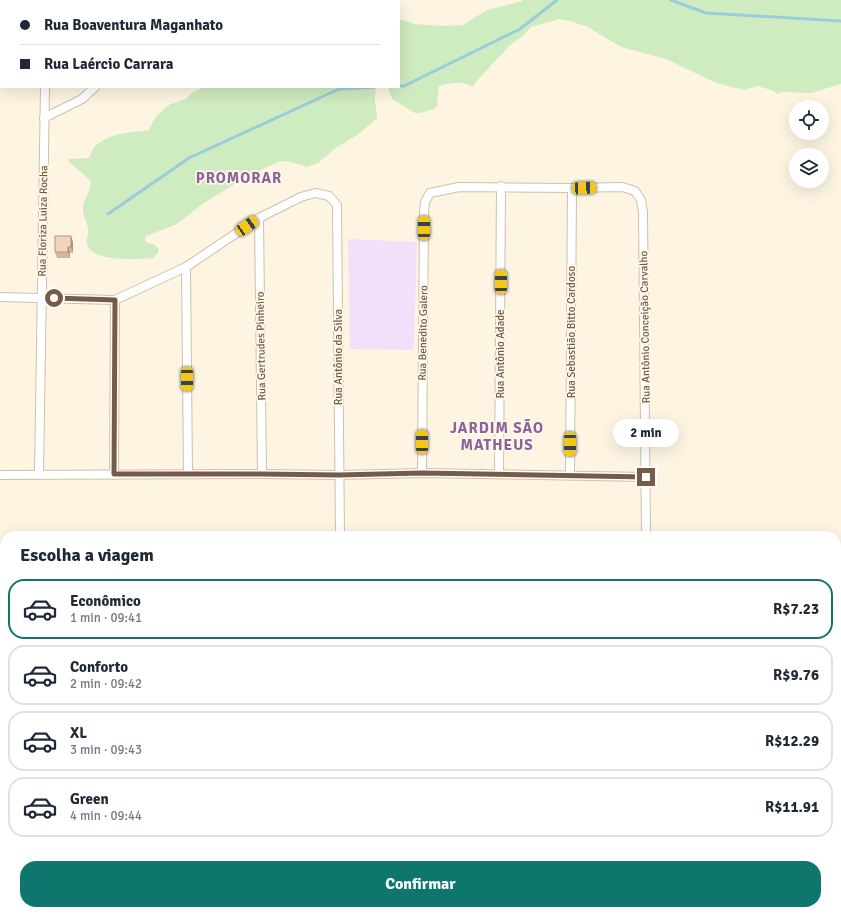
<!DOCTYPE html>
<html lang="pt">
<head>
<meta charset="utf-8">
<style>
  :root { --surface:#fff; --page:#f2f2f3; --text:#1f2937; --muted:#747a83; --line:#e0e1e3; --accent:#0f766e }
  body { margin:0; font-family:Signika,sans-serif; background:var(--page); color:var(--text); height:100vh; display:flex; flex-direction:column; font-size:15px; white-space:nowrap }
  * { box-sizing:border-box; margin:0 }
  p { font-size:13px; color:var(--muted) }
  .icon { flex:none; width:22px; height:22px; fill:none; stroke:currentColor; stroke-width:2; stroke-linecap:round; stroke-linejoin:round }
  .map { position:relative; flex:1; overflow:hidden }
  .side { position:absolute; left:0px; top:531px; width:841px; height:384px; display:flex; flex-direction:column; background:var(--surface); border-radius:16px 16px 0 0; box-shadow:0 4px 16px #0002 }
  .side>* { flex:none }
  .banner { position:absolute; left:0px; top:0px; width:400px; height:88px; box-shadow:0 4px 16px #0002; display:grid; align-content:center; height:88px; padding:0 20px; background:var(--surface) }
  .fabs { position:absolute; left:789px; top:100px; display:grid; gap:8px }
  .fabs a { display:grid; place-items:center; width:40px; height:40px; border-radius:50%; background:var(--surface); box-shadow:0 4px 16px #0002; font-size:20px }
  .end { position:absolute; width:18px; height:18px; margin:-9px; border:5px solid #765b47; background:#fff; box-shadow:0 0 0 2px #fff }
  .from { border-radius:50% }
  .bubble { position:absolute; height:28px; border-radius:14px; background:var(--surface); box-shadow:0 4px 16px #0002; font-size:13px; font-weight:700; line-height:28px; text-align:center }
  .car { position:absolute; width:12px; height:24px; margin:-12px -6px; border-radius:5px; box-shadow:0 0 3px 1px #0007; background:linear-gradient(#f5c518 24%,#345 0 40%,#f5c518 0 76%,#345 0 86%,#f5c518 0) }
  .banner b { display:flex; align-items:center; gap:14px; height:38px; font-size:15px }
  .banner b+b { border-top:1px solid var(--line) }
  .banner i { width:10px; height:10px; background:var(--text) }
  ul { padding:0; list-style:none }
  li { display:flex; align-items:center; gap:12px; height:60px; margin:0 8px 6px; padding:0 12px; border:2px solid var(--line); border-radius:16px }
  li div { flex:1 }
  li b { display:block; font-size:15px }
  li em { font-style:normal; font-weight:700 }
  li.current { border-color:var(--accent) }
  li>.icon { width:36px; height:36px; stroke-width:1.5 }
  h2 { padding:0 20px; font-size:18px; line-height:48px }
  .cta { display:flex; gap:8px; margin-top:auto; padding:8px 20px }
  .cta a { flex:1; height:46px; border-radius:16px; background:var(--accent); color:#fff; font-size:16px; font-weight:700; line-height:46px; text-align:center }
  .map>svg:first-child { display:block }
  .education { fill:#f2dffa }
  .green { fill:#cfebc0 }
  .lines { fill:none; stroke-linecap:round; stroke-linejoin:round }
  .stream { stroke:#9bccda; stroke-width:3 }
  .street-casing { stroke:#d1bfab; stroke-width:10 }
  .street { stroke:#fff; stroke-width:8 }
  .wall { fill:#d2b69e }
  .shaded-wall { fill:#ab9481 }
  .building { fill:#f4d4b8; stroke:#ab9481 }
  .route { stroke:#765b47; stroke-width:5 }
  .labels { text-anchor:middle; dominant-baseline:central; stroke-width:3.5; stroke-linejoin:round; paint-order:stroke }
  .street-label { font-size:11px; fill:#765b47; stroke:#fff8e9 }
  .district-label { font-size:15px; font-weight:bold; letter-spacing:1px; fill:#8b629a; stroke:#fff8e9 }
</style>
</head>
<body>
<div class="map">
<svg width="841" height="915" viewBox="0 0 841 915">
  <rect width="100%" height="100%" fill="#fdf5e2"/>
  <!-- education -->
  <path class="education" d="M348,239l69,3 -3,108 -64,-1z"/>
  <!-- green -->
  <g class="green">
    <path d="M522,0h319v84l-30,9 -28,-1 -6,2 -3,-3 -16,-5 -14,4 -28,-7 -50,-24 -45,-12 -33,-20 -18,-6 -10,-2 -29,8 -6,7 -17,13 -34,37 -1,3c-11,-7 -22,-4 -34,-1l-2,16 1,3 -4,4 -14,4h-5l-23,-14 -4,-12h11v-68l15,5 28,2 21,-1 24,-15 36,-9z"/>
    <path d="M202,87h172l2,3c-3,11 1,17 1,28l-18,16 -22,13 -19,16 -11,4 -16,-5 -11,-1 -34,16 -45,28 -24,19 -31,12 -1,3 1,3 9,3 4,4 -1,4 -5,5c-14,1 -62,5 -66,-14 -1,-5 2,-11 1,-16 -1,-6 -5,-12 -5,-18 -1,-10 8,-18 8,-29l-22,-19 -1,-3 21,-1c1,-2 2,-6 4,-9 10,-14 38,-18 55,-18l7,-13 9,-9 7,-5 15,-5 7,-7 6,-2z"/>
    <path d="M841,786v129h-841v-108l5,1v102h831v-122z"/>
  </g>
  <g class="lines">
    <!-- stream -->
    <g class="stream">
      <path d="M671,0l35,13 135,8"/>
      <path d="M399,86h5l116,-57 37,-29"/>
      <path d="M108,214l81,-56 150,-69 36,-2"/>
      <path d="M814,910l23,5"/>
      <path d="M0,913l6,2"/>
      <path d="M176,915l20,-5 48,5"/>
      <path d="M293,915l15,-2 6,-3"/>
    </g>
    <defs>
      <g id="street">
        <path d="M45,1v-1"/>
        <path d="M116,1v-1"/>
        <path d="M241,1l3,-1"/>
        <path d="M44,118l38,-19 13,-12"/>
        <path d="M259,218l3,256"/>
        <path d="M186,267l2,207"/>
        <path d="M0,297l115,3 71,-33 73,-49 42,-21 14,-4 14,3 8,9 3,331"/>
        <path d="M422,473l2,-261 1,-10 5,-9 29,-6 113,1 50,-1 13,4 6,9 2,12 3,324"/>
        <path d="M499,474l2,-288"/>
        <path d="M0,475l262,-1 77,1 83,-2 225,4"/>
        <path d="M39,475l6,-388"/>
        <path d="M114,475l1,-175"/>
        <path d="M570,475l2,-287"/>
        <path d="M0,547h5"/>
        <path d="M0,622h5"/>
        <path d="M0,695h5"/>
        <path d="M0,770h5"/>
      </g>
    </defs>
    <!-- street casing -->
    <use href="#street" class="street-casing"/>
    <!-- street -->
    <use href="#street" class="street"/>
  </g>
  <!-- wall -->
  <path class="wall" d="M73,242v11h-3v5h-13l-2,-6z"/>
  <!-- shaded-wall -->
  <g class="shaded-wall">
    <path d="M71,236l2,6v11l-2,-6z"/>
    <path d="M68,247l2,6v5l-2,-6z"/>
  </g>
  <!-- building -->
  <path class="building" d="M55,236h16v11h-3v5h-13z"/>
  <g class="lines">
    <!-- route -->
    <path class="route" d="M54,298l61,2 -1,174h148l77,1 83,-2 224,4"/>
  </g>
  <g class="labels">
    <!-- street labels -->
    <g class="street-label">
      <text transform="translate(43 221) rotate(-89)">Rua Floriza Luiza Rocha</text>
      <text transform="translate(645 327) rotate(-91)">Rua Antônio Conceição Carvalho</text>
      <text transform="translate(571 332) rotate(-90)">Rua Sebastião Bitto Cardoso</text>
      <text transform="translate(423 333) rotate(-89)">Rua Benedito Galero</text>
      <text transform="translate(261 346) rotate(-91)">Rua Gertrudes Pinheiro</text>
      <text transform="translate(500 354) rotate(-90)">Rua Antônio Adade</text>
      <text transform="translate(338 357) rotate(-90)">Rua Antônio da Silva</text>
    </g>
    <!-- district labels -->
    <g class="district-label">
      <text x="239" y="178">PROMORAR</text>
      <text x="497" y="428">JARDIM SÃO<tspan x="497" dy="17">MATHEUS</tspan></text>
    </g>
  </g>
</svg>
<div class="fabs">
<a><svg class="icon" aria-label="locate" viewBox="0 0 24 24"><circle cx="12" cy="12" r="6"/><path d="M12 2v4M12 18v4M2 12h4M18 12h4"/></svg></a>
<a><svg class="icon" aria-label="layers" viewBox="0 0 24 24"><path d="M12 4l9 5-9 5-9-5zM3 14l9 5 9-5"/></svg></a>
</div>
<i class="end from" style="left:54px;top:298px"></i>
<i class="end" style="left:646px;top:477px"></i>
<div class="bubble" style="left:613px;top:419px;width:66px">2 min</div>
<i class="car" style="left:584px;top:188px;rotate:88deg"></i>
<i class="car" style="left:247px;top:226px;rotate:56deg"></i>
<i class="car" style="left:424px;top:228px;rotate:0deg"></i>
<i class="car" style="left:501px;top:282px;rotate:0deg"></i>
<i class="car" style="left:187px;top:379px;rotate:180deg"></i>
<i class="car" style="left:422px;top:442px;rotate:0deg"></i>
<i class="car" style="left:570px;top:444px;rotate:180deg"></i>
<div class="banner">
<b><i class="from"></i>Rua Boaventura Maganhato</b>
<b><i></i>Rua Laércio Carrara</b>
</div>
<section class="side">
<h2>Escolha a viagem</h2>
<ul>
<li class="current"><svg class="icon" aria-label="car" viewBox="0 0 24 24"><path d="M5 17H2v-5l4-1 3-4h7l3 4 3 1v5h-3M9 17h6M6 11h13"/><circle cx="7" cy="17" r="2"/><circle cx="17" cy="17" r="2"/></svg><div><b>Econômico</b><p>1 min · 09:41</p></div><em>R$7.23</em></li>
<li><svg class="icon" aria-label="car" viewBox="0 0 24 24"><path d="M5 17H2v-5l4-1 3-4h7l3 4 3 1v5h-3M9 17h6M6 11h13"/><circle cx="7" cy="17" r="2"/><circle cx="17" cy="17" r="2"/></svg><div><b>Conforto</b><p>2 min · 09:42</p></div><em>R$9.76</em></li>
<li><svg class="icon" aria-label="car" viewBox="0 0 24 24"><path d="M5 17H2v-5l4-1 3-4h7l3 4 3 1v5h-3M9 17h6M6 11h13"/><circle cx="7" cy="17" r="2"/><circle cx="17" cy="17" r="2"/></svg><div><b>XL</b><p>3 min · 09:43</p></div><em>R$12.29</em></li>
<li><svg class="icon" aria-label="car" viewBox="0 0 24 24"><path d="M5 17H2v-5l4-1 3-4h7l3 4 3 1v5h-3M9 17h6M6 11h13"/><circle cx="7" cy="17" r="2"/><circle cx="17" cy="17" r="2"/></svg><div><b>Green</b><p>4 min · 09:44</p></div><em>R$11.91</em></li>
</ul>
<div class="cta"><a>Confirmar</a></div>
</section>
</div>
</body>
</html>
